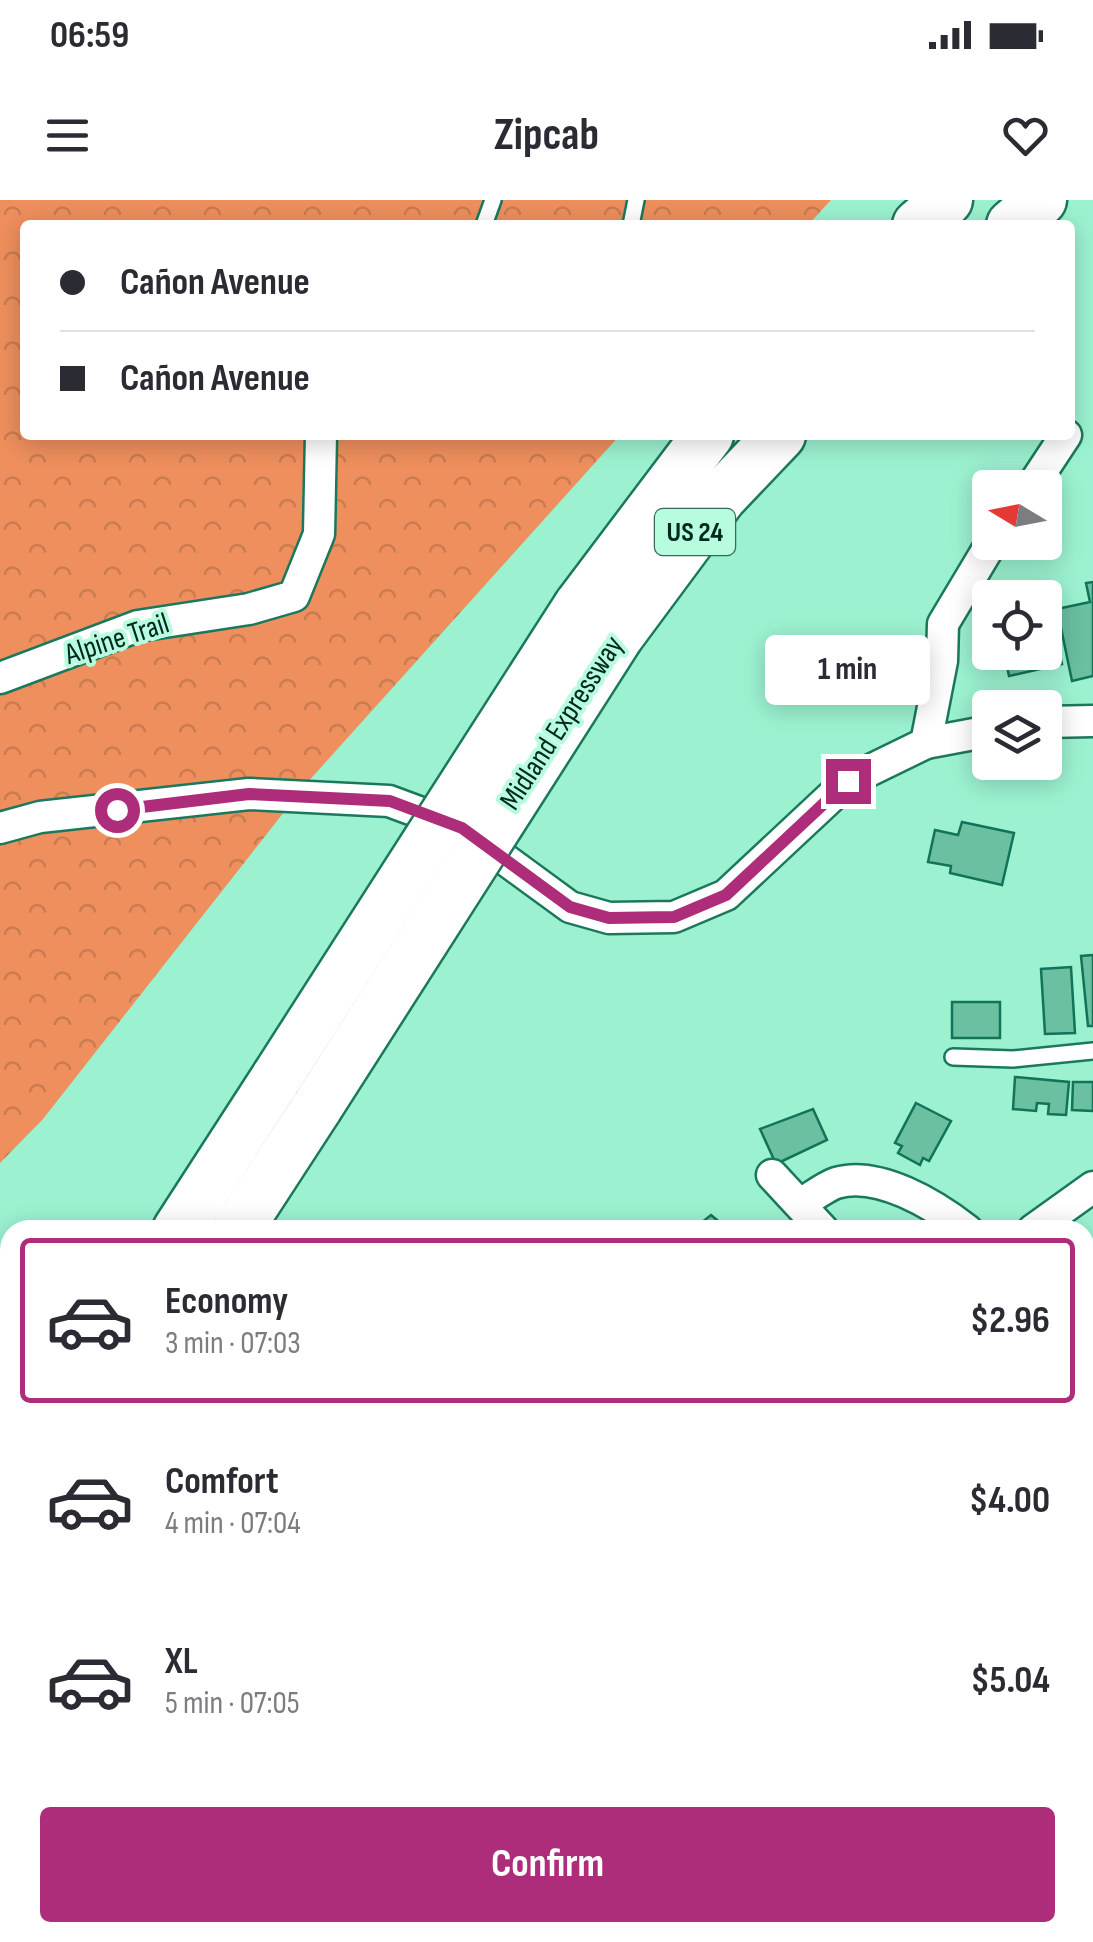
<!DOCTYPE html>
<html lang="en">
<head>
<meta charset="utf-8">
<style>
  :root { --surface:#fff; --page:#f2f2f3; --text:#2b2b33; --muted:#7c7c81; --line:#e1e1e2; --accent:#ad2d7b }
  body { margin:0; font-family:"Sofia Sans Condensed",sans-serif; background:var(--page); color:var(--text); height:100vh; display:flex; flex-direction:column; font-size:38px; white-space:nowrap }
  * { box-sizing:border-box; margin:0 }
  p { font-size:32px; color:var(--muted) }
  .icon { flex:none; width:55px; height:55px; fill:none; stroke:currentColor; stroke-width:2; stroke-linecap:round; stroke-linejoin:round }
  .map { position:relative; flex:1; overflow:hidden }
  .drawer { position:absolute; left:0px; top:1020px; width:1095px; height:722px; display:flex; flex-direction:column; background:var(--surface); border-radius:30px 30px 0 0; box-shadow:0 5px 25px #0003 }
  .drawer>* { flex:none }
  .banner { position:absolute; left:20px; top:20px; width:1055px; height:220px; border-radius:10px; box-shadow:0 5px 25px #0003; display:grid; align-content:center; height:220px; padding:0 40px; background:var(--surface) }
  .needle { width:65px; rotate:280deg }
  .tools { position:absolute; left:972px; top:270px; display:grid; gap:20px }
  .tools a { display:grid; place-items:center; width:90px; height:90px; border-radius:10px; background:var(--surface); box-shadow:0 5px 25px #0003; font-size:50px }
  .end { position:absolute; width:45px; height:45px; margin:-22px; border:12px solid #ad2d7b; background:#fff; box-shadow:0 0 0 5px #fff }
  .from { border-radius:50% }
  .bubble { position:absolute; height:70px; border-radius:10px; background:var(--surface); box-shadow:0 5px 25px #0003; font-size:32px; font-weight:700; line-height:70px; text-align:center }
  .banner b { display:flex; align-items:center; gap:35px; height:95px; font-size:38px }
  .banner b+b { border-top:2px solid var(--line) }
  .banner i { width:25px; height:25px; background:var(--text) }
  ul { padding:18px 0 0; list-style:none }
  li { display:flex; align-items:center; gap:30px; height:165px; margin:0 20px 15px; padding:0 20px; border:5px solid transparent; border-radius:10px }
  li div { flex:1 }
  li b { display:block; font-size:38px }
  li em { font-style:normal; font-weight:700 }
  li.current { border-color:var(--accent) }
  li>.icon { width:90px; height:90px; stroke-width:1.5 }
  .primary-button { display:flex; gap:20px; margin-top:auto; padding:20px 40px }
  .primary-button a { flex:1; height:115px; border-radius:10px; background:var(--accent); color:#fff; font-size:40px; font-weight:700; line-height:115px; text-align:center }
  .status { display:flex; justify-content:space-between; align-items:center; height:70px; padding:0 50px; background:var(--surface); direction:ltr }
  .status svg { height:28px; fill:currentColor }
  header { display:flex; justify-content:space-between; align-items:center; height:130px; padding:0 40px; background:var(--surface); font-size:45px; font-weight:700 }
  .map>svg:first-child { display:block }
  .forest { fill:url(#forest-crowns) }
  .building { fill:#6ac0a0; stroke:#117458; stroke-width:2.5 }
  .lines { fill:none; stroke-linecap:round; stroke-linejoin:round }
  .service-casing { stroke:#1a795c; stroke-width:20 }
  .minor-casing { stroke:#1a795c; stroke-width:35 }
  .trunk-casing { stroke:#1a795c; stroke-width:55 }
  .service { stroke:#fff; stroke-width:15 }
  .minor { stroke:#fff; stroke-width:30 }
  .trunk { stroke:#fff; stroke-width:50 }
  .trunk-bridge-casing { stroke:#1a795c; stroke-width:55; stroke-linecap:butt }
  .trunk-bridge { stroke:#fff; stroke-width:50 }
  .route { stroke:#ad2d7b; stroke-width:12 }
  .labels { text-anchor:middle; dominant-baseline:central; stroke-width:8; stroke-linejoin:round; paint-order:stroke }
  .shield { fill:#b8fce0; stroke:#396858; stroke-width:2.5 }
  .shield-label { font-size:28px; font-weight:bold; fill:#02291d }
  .street-label { font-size:30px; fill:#02291d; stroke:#b8fce0 }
</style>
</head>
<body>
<div class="status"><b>06:59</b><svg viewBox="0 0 49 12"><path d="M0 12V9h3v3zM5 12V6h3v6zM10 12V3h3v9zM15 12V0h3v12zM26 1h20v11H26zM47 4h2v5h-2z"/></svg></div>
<header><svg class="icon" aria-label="menu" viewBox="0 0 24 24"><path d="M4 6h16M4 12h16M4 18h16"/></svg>Zipcab<svg class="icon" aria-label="heart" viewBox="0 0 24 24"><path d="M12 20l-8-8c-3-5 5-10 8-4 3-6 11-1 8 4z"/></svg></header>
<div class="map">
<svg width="1093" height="1742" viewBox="0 0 1093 1742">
  <defs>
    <pattern id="forest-crowns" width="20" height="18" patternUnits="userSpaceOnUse" patternTransform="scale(2.5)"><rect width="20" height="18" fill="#ee8f5d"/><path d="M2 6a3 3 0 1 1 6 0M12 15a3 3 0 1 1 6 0" fill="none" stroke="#ca7b50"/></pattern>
  </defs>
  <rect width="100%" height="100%" fill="#9cf2d0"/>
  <!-- forest -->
  <g class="forest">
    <path d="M0,0h831l-23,25h-783v210h595l-314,349 -263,335 -43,44z"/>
    <path d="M524,1732l186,1 -8,9h-187z"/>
  </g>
  <!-- building -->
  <g class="building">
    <path d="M1093,382v94l-21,5 -15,-72 33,-7 -4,-19z"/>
    <path d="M1052,417l10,47 -53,12 -5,-24h41v-34z"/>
    <path d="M962,622l52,11 -12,52 -52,-12 1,-7 -23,-4 7,-32 23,5z"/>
    <path d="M1093,755v71h-5l-7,-70z"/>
    <path d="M1071,767l4,66 -30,1 -4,-65z"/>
    <rect x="952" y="802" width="48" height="36"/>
    <path d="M1015,877l54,5 -3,33 -18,-1 1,-10 -12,-1 -1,8 -23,-2z"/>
    <path d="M1073,882h20v29l-21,-1z"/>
    <path d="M916,903l35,18 -22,40 -6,-3 -3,7 -22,-12 4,-7 -7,-3z"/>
    <path d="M813,909l14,31 -51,24 -16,-35z"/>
    <path d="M711,1015l18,15h-37z"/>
    <path d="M1085,1198l8,7v54l-8,-6z"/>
    <path d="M349,1732h71l7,10h-60l-5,-8 -9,4z"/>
  </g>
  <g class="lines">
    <defs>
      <g id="service">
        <path d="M484,25l9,-25"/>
        <path d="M631,25l5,-25"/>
        <path d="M953,857l60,2 80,-8"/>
        <path d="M449,1732l7,10"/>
        <path d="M520,1742l14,-10"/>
      </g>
      <g id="minor">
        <path d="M1031,288l35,-53"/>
        <path d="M0,478l138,-52 111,-17 45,-13 25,-62 2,-99"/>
        <path d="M1045,522l48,-1"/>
        <path d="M926,543l16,-82 1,-37 49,-82"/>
        <path d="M0,628l40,-11 209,-23 140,7 73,27 108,79 39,11 65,-1 52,-22 122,-114 78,-38 64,-12"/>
        <path d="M772,975l51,55"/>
        <path d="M802,1003c10,-6 23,-16 34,-20 42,-13 99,22 131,47"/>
        <path d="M1033,1030l60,-43"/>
        <path d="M1085,1129l8,7"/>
        <path d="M1085,1417l8,17"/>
        <path d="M0,1627l10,-10"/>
      </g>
      <g id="trunk">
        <path d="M918,25l29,-25"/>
        <path d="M1012,25l29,-25"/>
        <path d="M579,406l129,-171"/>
        <path d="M618,436l103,-139 59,-62"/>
        <path d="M178,1030l99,-153"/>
        <path d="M237,1030l80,-123"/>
        <path d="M0,1304l10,-15"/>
        <path d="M0,1394l10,-14"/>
      </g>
    </defs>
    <!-- service casing -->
    <use href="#service" class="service-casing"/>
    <!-- minor casing -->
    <use href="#minor" class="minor-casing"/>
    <!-- trunk casing -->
    <use href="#trunk" class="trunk-casing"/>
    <!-- service -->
    <use href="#service" class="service"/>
    <!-- minor -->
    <use href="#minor" class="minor"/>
    <!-- trunk -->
    <use href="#trunk" class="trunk"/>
    <defs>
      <g id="trunk-bridge">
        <path d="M277,877l302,-471"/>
        <path d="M317,907l301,-471"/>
      </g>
    </defs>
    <!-- trunk-bridge casing -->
    <use href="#trunk-bridge" class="trunk-bridge-casing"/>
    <!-- trunk-bridge -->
    <use href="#trunk-bridge" class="trunk-bridge"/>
  </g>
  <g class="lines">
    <!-- route -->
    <path class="route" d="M117,610l132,-16 141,7 72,27 108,79 39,11 65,-1 52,-22 122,-114"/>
  </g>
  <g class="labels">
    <!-- shield labels -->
    <rect class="shield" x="655" y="309" width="80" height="46" rx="8"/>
    <g class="shield-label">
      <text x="695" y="332">US 24</text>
    </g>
    <!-- street labels -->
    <g class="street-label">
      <text transform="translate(117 439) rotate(-18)">Alpine Trail</text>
      <text transform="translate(562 523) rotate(-57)">Midland Expressway</text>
    </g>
  </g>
</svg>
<div class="tools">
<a><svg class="needle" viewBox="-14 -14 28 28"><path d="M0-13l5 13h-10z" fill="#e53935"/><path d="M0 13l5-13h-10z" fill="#7c7c81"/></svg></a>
<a><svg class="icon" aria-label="locate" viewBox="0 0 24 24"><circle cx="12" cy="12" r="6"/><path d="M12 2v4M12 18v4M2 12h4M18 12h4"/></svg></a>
<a><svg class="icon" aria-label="layers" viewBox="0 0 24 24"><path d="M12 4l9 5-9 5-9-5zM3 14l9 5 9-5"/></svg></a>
</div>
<i class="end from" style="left:117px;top:610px"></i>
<i class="end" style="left:848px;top:581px"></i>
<div class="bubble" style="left:765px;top:435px;width:165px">1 min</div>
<div class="banner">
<b><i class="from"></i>Cañon Avenue</b>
<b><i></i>Cañon Avenue</b>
</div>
<section class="drawer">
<ul>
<li class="current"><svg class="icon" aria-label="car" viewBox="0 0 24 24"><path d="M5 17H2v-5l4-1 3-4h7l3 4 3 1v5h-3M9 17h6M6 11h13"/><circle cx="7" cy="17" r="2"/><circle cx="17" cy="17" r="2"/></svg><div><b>Economy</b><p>3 min · 07:03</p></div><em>$2.96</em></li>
<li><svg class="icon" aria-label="car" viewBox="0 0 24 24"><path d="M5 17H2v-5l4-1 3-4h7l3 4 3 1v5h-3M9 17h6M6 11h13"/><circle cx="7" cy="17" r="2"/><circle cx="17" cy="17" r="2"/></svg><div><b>Comfort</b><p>4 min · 07:04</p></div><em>$4.00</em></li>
<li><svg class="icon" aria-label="car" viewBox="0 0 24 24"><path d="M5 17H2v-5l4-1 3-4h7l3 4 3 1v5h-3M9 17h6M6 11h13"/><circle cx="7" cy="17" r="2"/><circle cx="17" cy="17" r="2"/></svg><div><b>XL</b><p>5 min · 07:05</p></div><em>$5.04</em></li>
</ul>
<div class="primary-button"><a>Confirm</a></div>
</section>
</div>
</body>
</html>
